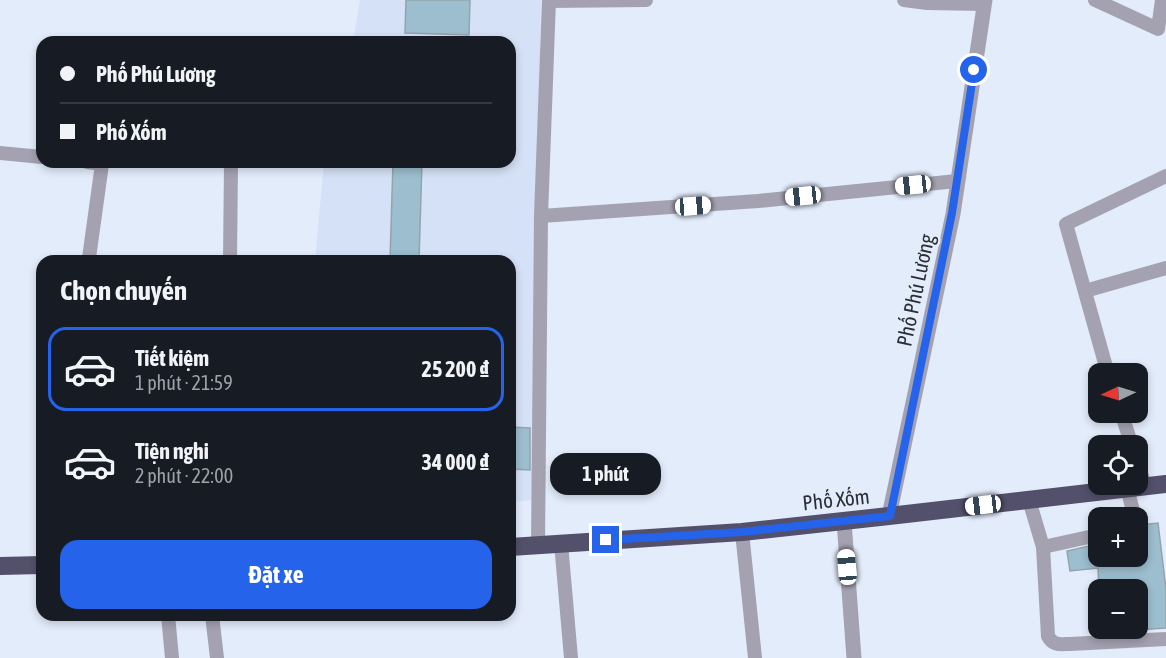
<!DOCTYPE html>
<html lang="vi">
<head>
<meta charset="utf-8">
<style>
  :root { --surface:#171b24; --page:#242831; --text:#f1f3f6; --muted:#9ea1a6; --line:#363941; --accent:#2563eb }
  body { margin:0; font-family:"Asap Condensed",sans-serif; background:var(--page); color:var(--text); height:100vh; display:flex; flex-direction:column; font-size:22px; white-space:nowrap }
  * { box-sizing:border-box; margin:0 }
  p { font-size:20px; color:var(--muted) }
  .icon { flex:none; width:33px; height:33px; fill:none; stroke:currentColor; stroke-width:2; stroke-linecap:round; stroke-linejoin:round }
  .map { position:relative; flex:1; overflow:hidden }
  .panel { position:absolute; left:36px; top:255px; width:480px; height:366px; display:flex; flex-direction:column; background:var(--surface); border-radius:18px; box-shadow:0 3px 9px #0003 }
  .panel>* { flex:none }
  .banner { position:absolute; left:36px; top:36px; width:480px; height:132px; border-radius:18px; box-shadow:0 3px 9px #0003; display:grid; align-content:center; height:132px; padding:0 24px; background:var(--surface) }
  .needle { width:39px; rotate:266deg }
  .tools { position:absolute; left:1088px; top:363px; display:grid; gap:12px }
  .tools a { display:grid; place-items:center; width:60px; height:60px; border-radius:12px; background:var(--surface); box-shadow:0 3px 9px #0003; font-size:30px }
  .end { position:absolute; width:27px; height:27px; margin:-14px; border:8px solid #2563eb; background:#fff; box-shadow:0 0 0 3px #fff }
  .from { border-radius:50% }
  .bubble { position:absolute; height:42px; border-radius:18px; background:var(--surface); box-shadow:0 3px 9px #0003; font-size:20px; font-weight:700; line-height:42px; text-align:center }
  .car { position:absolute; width:18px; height:36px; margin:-18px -9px; border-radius:8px; box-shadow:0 0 4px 2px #0007; background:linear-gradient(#fff 24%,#345 0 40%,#fff 0 76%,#345 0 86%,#fff 0) }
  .banner b { display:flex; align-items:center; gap:21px; height:57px; font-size:22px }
  .banner b+b { border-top:2px solid var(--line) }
  .banner i { width:15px; height:15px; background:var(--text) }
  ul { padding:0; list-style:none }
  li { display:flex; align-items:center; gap:18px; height:84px; margin:0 12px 9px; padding:0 12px; border:3px solid transparent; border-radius:18px }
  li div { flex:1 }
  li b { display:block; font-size:22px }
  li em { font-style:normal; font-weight:700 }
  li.current { border-color:var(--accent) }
  li>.icon { width:54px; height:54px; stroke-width:1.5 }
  h2 { padding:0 24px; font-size:27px; line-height:72px }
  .cta { display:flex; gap:12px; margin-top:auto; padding:12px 24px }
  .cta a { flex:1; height:69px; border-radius:18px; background:var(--accent); color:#fff; font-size:24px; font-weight:700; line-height:69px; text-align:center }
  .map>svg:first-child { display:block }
  .built { fill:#d5e1f6 }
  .building { fill:#9cbecf; stroke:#94a4ac; stroke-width:1.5 }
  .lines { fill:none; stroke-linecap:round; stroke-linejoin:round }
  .lane { stroke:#a4a2b0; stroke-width:14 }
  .street { stroke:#a4a2b0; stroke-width:15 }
  .highway { stroke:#53506b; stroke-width:18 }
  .route { stroke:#2563eb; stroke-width:8 }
  .labels { text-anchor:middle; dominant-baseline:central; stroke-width:5; stroke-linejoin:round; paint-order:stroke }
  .street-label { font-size:21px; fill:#2c2f35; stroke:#e3ecfb }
</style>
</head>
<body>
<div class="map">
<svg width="1166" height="658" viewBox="0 0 1166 658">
  <rect width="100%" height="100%" fill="#e3ecfb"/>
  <!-- built -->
  <path class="built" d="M360,0h181l-9,500 -22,2v-241h-195l9,-99h186v-120h-157z"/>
  <!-- building -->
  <g class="building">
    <path d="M406,0h64l-1,35 -64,-2z"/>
    <path d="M393,162h29l-3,99h-29z"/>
    <path d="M510,427l20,1v42l-20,-1z"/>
    <path d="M1158,523l8,66v39l-29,2v-40h-38l-1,-22 -28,3 -3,-20 31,-7v12h39v-29l3,-2z"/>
  </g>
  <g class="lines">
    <!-- lane -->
    <g class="lane">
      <path d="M904,0l23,3 57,1"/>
      <path d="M1095,0l63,29 4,-29"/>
      <path d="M549,1l97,-1"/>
      <path d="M0,153l42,4"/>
      <path d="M87,162l15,2 -13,94"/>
      <path d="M541,216l217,-15 199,-20"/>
      <path d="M230,261l1,-99"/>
      <path d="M1085,291l81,-23"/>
      <path d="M1108,374l-42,-150 100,-48"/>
      <path d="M1121,412l11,34"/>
      <path d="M1137,461l8,25"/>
      <path d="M1127,488l8,30"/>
      <path d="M1029,500l14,47 55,-12"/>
      <path d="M742,532l13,126"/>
      <path d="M561,543l10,115"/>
      <path d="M538,545l3,-329 8,-216"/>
      <path d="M1043,547l5,89c5,10 12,8 22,8l96,-5"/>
      <path d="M168,615l4,43"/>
      <path d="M212,615l5,43"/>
    </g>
    <!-- street -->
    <g class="street">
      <path d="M889,516l64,-302 32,-214"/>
      <path d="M844,521l10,137"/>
    </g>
    <!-- highway -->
    <g class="highway">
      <path d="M510,547l232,-15 147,-16 277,-32"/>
      <path d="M0,566l42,-1"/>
    </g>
  </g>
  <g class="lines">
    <!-- route -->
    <path class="route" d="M606,540l136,-8 148,-16 62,-303 22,-143"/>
  </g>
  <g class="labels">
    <!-- street labels -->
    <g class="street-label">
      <text transform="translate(915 290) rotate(-78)">Phố Phú Lương</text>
      <text transform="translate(836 499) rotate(-6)">Phố Xốm</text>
    </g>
  </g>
</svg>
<div class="tools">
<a><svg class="needle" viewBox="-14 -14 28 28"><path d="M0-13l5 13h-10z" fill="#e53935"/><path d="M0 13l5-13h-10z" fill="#9ea1a6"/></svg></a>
<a><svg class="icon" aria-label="locate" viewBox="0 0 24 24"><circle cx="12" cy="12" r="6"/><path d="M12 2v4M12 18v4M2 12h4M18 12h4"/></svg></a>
<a>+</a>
<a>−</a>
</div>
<i class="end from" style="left:974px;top:70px"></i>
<i class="end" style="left:606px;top:540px"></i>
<div class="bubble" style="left:550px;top:453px;width:111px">1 phút</div>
<i class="car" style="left:913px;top:185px;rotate:264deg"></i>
<i class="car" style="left:803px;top:196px;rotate:264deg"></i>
<i class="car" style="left:693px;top:206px;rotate:86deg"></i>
<i class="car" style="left:983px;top:505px;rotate:263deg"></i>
<i class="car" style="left:847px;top:567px;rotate:355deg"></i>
<div class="banner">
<b><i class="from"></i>Phố Phú Lương</b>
<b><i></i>Phố Xốm</b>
</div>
<section class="panel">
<h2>Chọn chuyến</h2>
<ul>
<li class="current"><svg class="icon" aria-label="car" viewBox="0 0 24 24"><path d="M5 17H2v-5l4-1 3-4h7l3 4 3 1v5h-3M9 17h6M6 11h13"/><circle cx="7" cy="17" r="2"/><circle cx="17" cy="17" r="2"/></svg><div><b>Tiết kiệm</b><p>1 phút · 21:59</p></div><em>25 200 ₫</em></li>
<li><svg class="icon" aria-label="car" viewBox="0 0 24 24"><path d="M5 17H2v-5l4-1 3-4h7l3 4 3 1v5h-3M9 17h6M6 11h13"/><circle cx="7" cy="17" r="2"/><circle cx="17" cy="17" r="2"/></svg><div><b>Tiện nghi</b><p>2 phút · 22:00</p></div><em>34 000 ₫</em></li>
</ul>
<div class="cta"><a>Đặt xe</a></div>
</section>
</div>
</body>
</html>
